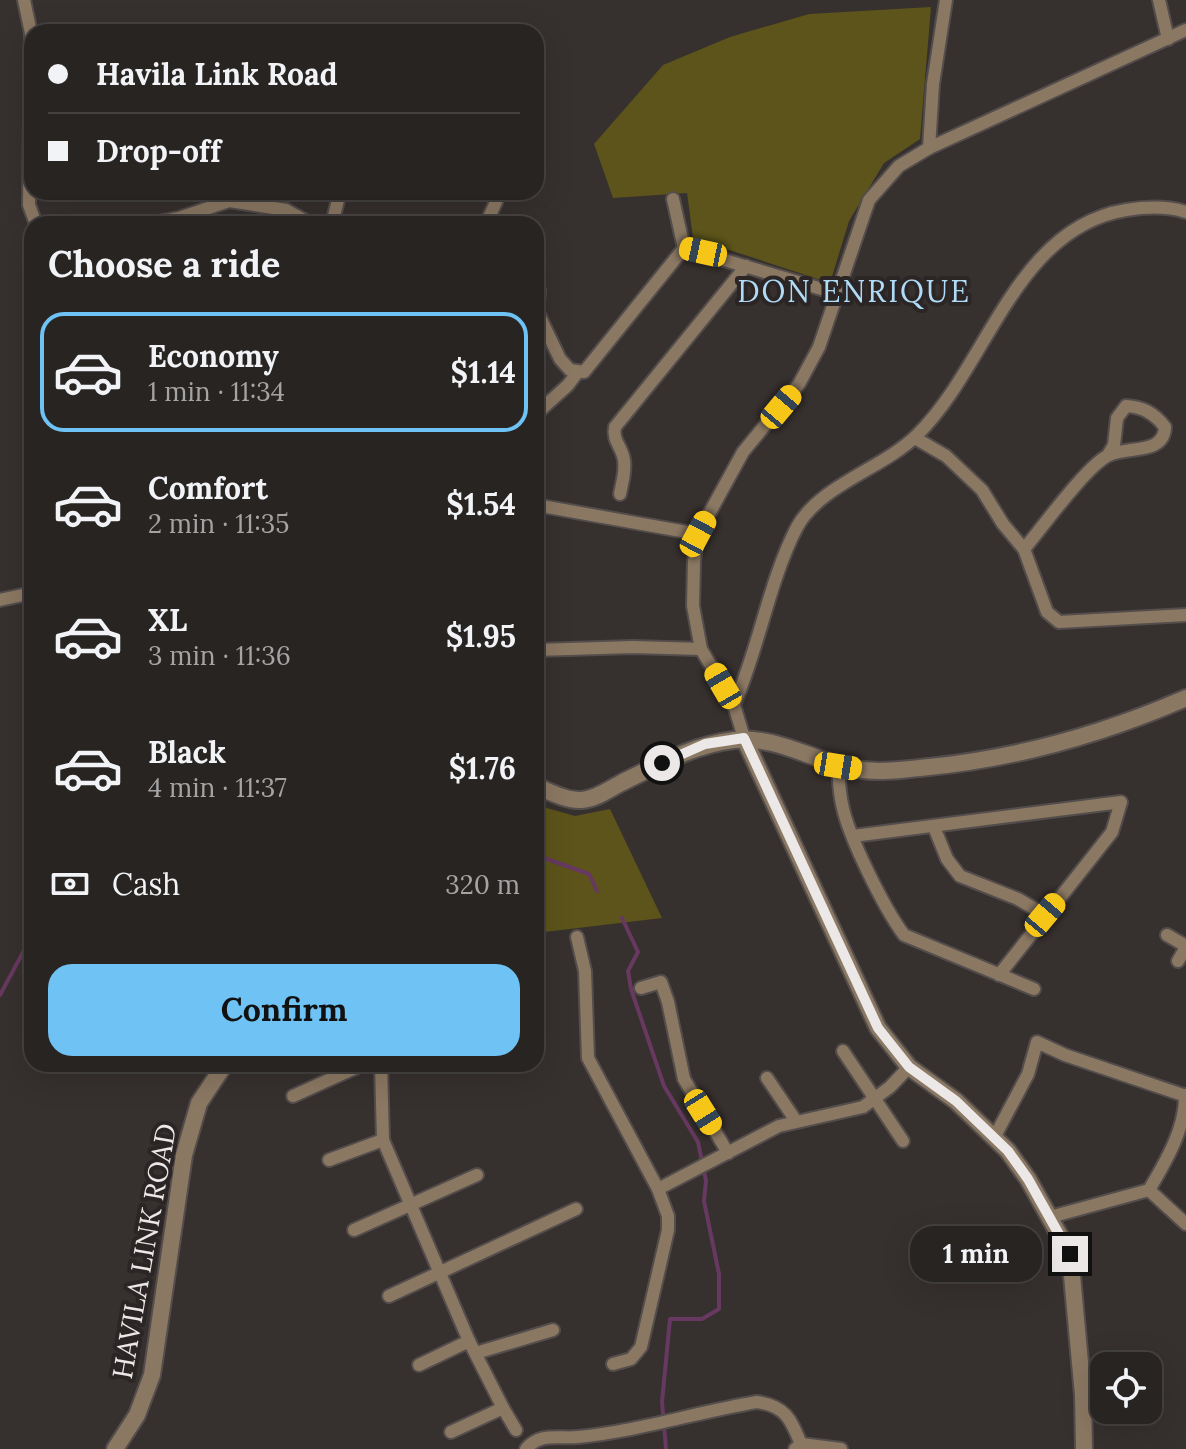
<!DOCTYPE html>
<html lang="en">
<head>
<meta charset="utf-8">
<style>
  :root { --surface:#282422; --page:#302c2a; --text:#f1f3f6; --muted:#a5a4a5; --line:#444140; --accent:#6fc2f4 }
  body { margin:0; font-family:Lora,serif; background:var(--page); color:var(--text); height:100vh; display:flex; flex-direction:column; font-size:30px; white-space:nowrap }
  * { box-sizing:border-box; margin:0 }
  p { font-size:26px; color:var(--muted) }
  .icon { flex:none; width:44px; height:44px; fill:none; stroke:currentColor; stroke-width:2; stroke-linecap:round; stroke-linejoin:round }
  .map { position:relative; flex:1; overflow:hidden }
  .details { position:absolute; left:24px; top:216px; width:520px; height:856px; display:flex; flex-direction:column; background:var(--surface); border-radius:24px; box-shadow:0 8px 32px #0002,0 0 0 2px var(--line) }
  .details>* { flex:none }
  .guide { position:absolute; left:24px; top:24px; width:520px; height:176px; border-radius:24px; box-shadow:0 8px 32px #0002,0 0 0 2px var(--line); display:grid; align-content:center; height:176px; padding:0 24px; background:var(--surface) }
  .fabs { position:absolute; left:1090px; top:1352px; display:grid; gap:16px }
  .fabs a { display:grid; place-items:center; width:72px; height:72px; border-radius:16px; background:var(--surface); box-shadow:0 8px 32px #0002,0 0 0 2px var(--line); font-size:40px }
  .end { position:absolute; width:36px; height:36px; margin:-18px; border:10px solid #ebe8e7; background:#111; box-shadow:0 0 0 4px #111 }
  .from { border-radius:50% }
  .bubble { position:absolute; height:56px; border-radius:24px; background:var(--surface); box-shadow:0 8px 32px #0002,0 0 0 2px var(--line); font-size:26px; font-weight:700; line-height:56px; text-align:center }
  .car { position:absolute; width:24px; height:48px; margin:-24px -12px; border-radius:10px; box-shadow:0 0 6px 2px #0007; background:linear-gradient(#f5c518 24%,#345 0 40%,#f5c518 0 76%,#345 0 86%,#f5c518 0) }
  .guide b { display:flex; align-items:center; gap:28px; height:76px; font-size:30px }
  .guide b+b { border-top:2px solid var(--line) }
  .guide i { width:20px; height:20px; background:var(--text) }
  ul { padding:0; list-style:none }
  li { display:flex; align-items:center; gap:24px; height:120px; margin:0 16px 12px; padding:0 8px; border:4px solid transparent; border-radius:24px }
  li div { flex:1 }
  li b { display:block; font-size:30px }
  li em { font-style:normal; font-weight:700 }
  li.current { border-color:var(--accent) }
  li>.icon { width:72px; height:72px; stroke-width:1.5 }
  h2 { padding:0 24px; font-size:36px; line-height:96px }
  .pay { display:flex; align-items:center; gap:20px; height:88px; padding:0 24px; font-size:30px }
  .pay p { margin-inline-start:auto }
  .primary-button { display:flex; gap:16px; margin-top:auto; padding:16px 24px }
  .primary-button a { flex:1; height:92px; border-radius:24px; background:var(--accent); color:#111; font-size:32px; font-weight:700; line-height:92px; text-align:center }
  .map>svg:first-child { display:block }
  .green { fill:#5c541a }
  .lines { fill:none; stroke-linecap:round; stroke-linejoin:round }
  .stream { stroke:#673960; stroke-width:4 }
  .minor-casing { stroke:#534d4c; stroke-width:16 }
  .tertiary-casing { stroke:#534d4c; stroke-width:20 }
  .minor { stroke:#8b7863; stroke-width:12 }
  .tertiary { stroke:#8b7863; stroke-width:16 }
  .route { stroke:#ebe8e7; stroke-width:10 }
  .labels { text-anchor:middle; dominant-baseline:central; stroke-width:8; stroke-linejoin:round; paint-order:stroke }
  .street-label { font-size:28px; fill:#ebe8e7; stroke:#2b2625 }
  .neighbourhood-label { font-size:30px; letter-spacing:2px; fill:#afdbf7; stroke:#2b2625 }
</style>
</head>
<body>
<div class="map">
<svg width="1186" height="1449" viewBox="0 0 1186 1449">
  <rect width="100%" height="100%" fill="#36302e"/>
  <!-- green -->
  <g class="green">
    <path d="M931,7l-11,132 -36,24 -35,58 -19,62 -137,-45 -6,-45 -74,5 -19,-54 69,-79 67,-28 79,-23z"/>
    <path d="M536,805l39,11 35,-7 52,109 -126,15z"/>
  </g>
  <g class="lines">
    <!-- stream -->
    <g class="stream">
      <path d="M536,855l53,19 8,17"/>
      <path d="M622,918l16,34 -10,19 3,18 33,97 34,56 8,39 -2,20 15,73v35l-17,10h-32l-8,83 4,47"/>
      <path d="M0,995l28,-52 4,-2"/>
    </g>
    <defs>
      <g id="minor">
        <path d="M24,0l7,33 -2,172 7,19"/>
        <path d="M1159,0l9,39"/>
        <path d="M929,148l4,-64 13,-84"/>
        <path d="M673,199l11,49 151,45"/>
        <path d="M148,224l31,-6 50,-17 57,9 25,14"/>
        <path d="M332,224l8,-32"/>
        <path d="M486,224l10,-22 1,-10"/>
        <path d="M539,290l-2,21 23,48 10,11 14,2 100,-124"/>
        <path d="M536,414l32,-29 9,-12"/>
        <path d="M915,438l31,18 36,34 21,34 21,25 23,63 12,10 127,-7"/>
        <path d="M620,494c2,-11 6,-23 4,-34 -2,-13 -12,-20 -9,-33l131,-161"/>
        <path d="M536,505l162,29"/>
        <path d="M1024,549c18,-21 63,-84 85,-94 19,-9 55,0 56,-28 -11,-14 -22,-20 -39,-21l-9,12 -3,27 -6,10"/>
        <path d="M0,600l32,-7"/>
        <path d="M536,650l97,-3 68,2"/>
        <path d="M734,705c25,-57 35,-124 63,-178 23,-42 87,-59 120,-92 71,-69 98,-207 209,-225 19,-3 41,-4 60,2"/>
        <path d="M744,738l-10,-33 -33,-56 -8,-43 1,-45 4,-27 45,-82 56,-68 20,-37 50,-147 30,-34 30,-18 257,-118"/>
        <path d="M838,766c1,12 1,25 4,38 6,32 42,104 62,131l130,54"/>
        <path d="M934,827l13,32 13,17 58,23 27,16"/>
        <path d="M853,836l268,-34 -9,30 -113,143"/>
        <path d="M1167,935l19,11"/>
        <path d="M577,937l8,34 3,87 70,131 10,27v14l-27,117 -10,12 -18,5"/>
        <path d="M1178,961l8,-14"/>
        <path d="M641,988l20,-6 7,20 16,77 44,74"/>
        <path d="M843,1051l60,90"/>
        <path d="M381,1064l2,76 86,201 34,67 13,22"/>
        <path d="M767,1078l29,43"/>
        <path d="M293,1096l71,-32"/>
        <path d="M994,1138l34,-64 9,-32 28,13 121,41"/>
        <path d="M329,1160l54,-20"/>
        <path d="M658,1189l121,-63 84,-19 27,-20 19,-20"/>
        <path d="M1149,1190l37,34"/>
        <path d="M1050,1217l99,-27c16,-27 37,-62 36,-95"/>
        <path d="M354,1230l123,-55"/>
        <path d="M389,1296l187,-87"/>
        <path d="M476,1353l77,-23"/>
        <path d="M419,1365l50,-24"/>
        <path d="M451,1432l52,-24"/>
        <path d="M526,1449c14,-17 33,-10 52,-12 61,-6 119,-25 179,-35 29,4 34,18 44,42"/>
        <path d="M795,1449l6,-5 40,5"/>
      </g>
      <g id="tertiary">
        <path d="M744,738l134,290 31,39 47,34 52,50 20,28 42,75 13,141 1,54"/>
        <path d="M536,786c14,6 31,15 46,14 14,-1 28,-11 39,-17 37,-18 71,-38 113,-43 44,-5 86,25 129,30 21,3 45,-1 66,-3 90,-9 174,-33 257,-69"/>
        <path d="M115,1449l22,-34 15,-40 32,-220 15,-52 26,-39"/>
      </g>
    </defs>
    <!-- minor casing -->
    <use href="#minor" class="minor-casing"/>
    <!-- tertiary casing -->
    <use href="#tertiary" class="tertiary-casing"/>
    <!-- minor -->
    <use href="#minor" class="minor"/>
    <!-- tertiary -->
    <use href="#tertiary" class="tertiary"/>
  </g>
  <g class="lines">
    <!-- route -->
    <path class="route" d="M662,763l43,-19 39,-6 134,290 31,39 47,34 52,50 20,28 42,75"/>
  </g>
  <g class="labels">
    <!-- street labels -->
    <g class="street-label">
      <text transform="translate(144 1251) rotate(-80)">HAVILA LINK ROAD</text>
    </g>
    <!-- neighbourhood labels -->
    <g class="neighbourhood-label">
      <text x="854" y="291">DON ENRIQUE</text>
    </g>
  </g>
</svg>
<div class="fabs">
<a><svg class="icon" aria-label="locate" viewBox="0 0 24 24"><circle cx="12" cy="12" r="6"/><path d="M12 2v4M12 18v4M2 12h4M18 12h4"/></svg></a>
</div>
<i class="end from" style="left:662px;top:763px"></i>
<i class="end" style="left:1070px;top:1254px"></i>
<div class="bubble" style="left:910px;top:1226px;width:132px">1 min</div>
<i class="car" style="left:703px;top:252px;rotate:282deg"></i>
<i class="car" style="left:781px;top:407px;rotate:40deg"></i>
<i class="car" style="left:698px;top:534px;rotate:28deg"></i>
<i class="car" style="left:723px;top:686px;rotate:330deg"></i>
<i class="car" style="left:838px;top:766px;rotate:99deg"></i>
<i class="car" style="left:1045px;top:915px;rotate:40deg"></i>
<i class="car" style="left:703px;top:1112px;rotate:148deg"></i>
<div class="guide">
<b><i class="from"></i>Havila Link Road</b>
<b><i></i>Drop-off</b>
</div>
<section class="details">
<h2>Choose a ride</h2>
<ul>
<li class="current"><svg class="icon" aria-label="car" viewBox="0 0 24 24"><path d="M5 17H2v-5l4-1 3-4h7l3 4 3 1v5h-3M9 17h6M6 11h13"/><circle cx="7" cy="17" r="2"/><circle cx="17" cy="17" r="2"/></svg><div><b>Economy</b><p>1 min · 11:34</p></div><em>$1.14</em></li>
<li><svg class="icon" aria-label="car" viewBox="0 0 24 24"><path d="M5 17H2v-5l4-1 3-4h7l3 4 3 1v5h-3M9 17h6M6 11h13"/><circle cx="7" cy="17" r="2"/><circle cx="17" cy="17" r="2"/></svg><div><b>Comfort</b><p>2 min · 11:35</p></div><em>$1.54</em></li>
<li><svg class="icon" aria-label="car" viewBox="0 0 24 24"><path d="M5 17H2v-5l4-1 3-4h7l3 4 3 1v5h-3M9 17h6M6 11h13"/><circle cx="7" cy="17" r="2"/><circle cx="17" cy="17" r="2"/></svg><div><b>XL</b><p>3 min · 11:36</p></div><em>$1.95</em></li>
<li><svg class="icon" aria-label="car" viewBox="0 0 24 24"><path d="M5 17H2v-5l4-1 3-4h7l3 4 3 1v5h-3M9 17h6M6 11h13"/><circle cx="7" cy="17" r="2"/><circle cx="17" cy="17" r="2"/></svg><div><b>Black</b><p>4 min · 11:37</p></div><em>$1.76</em></li>
</ul>
<div class="pay"><svg class="icon" aria-label="cash" viewBox="0 0 24 24"><path d="M3 7h18v10H3z"/><circle cx="12" cy="12" r="2"/></svg>Cash<p>320 m</p></div>
<div class="primary-button"><a>Confirm</a></div>
</section>
</div>
</body>
</html>
